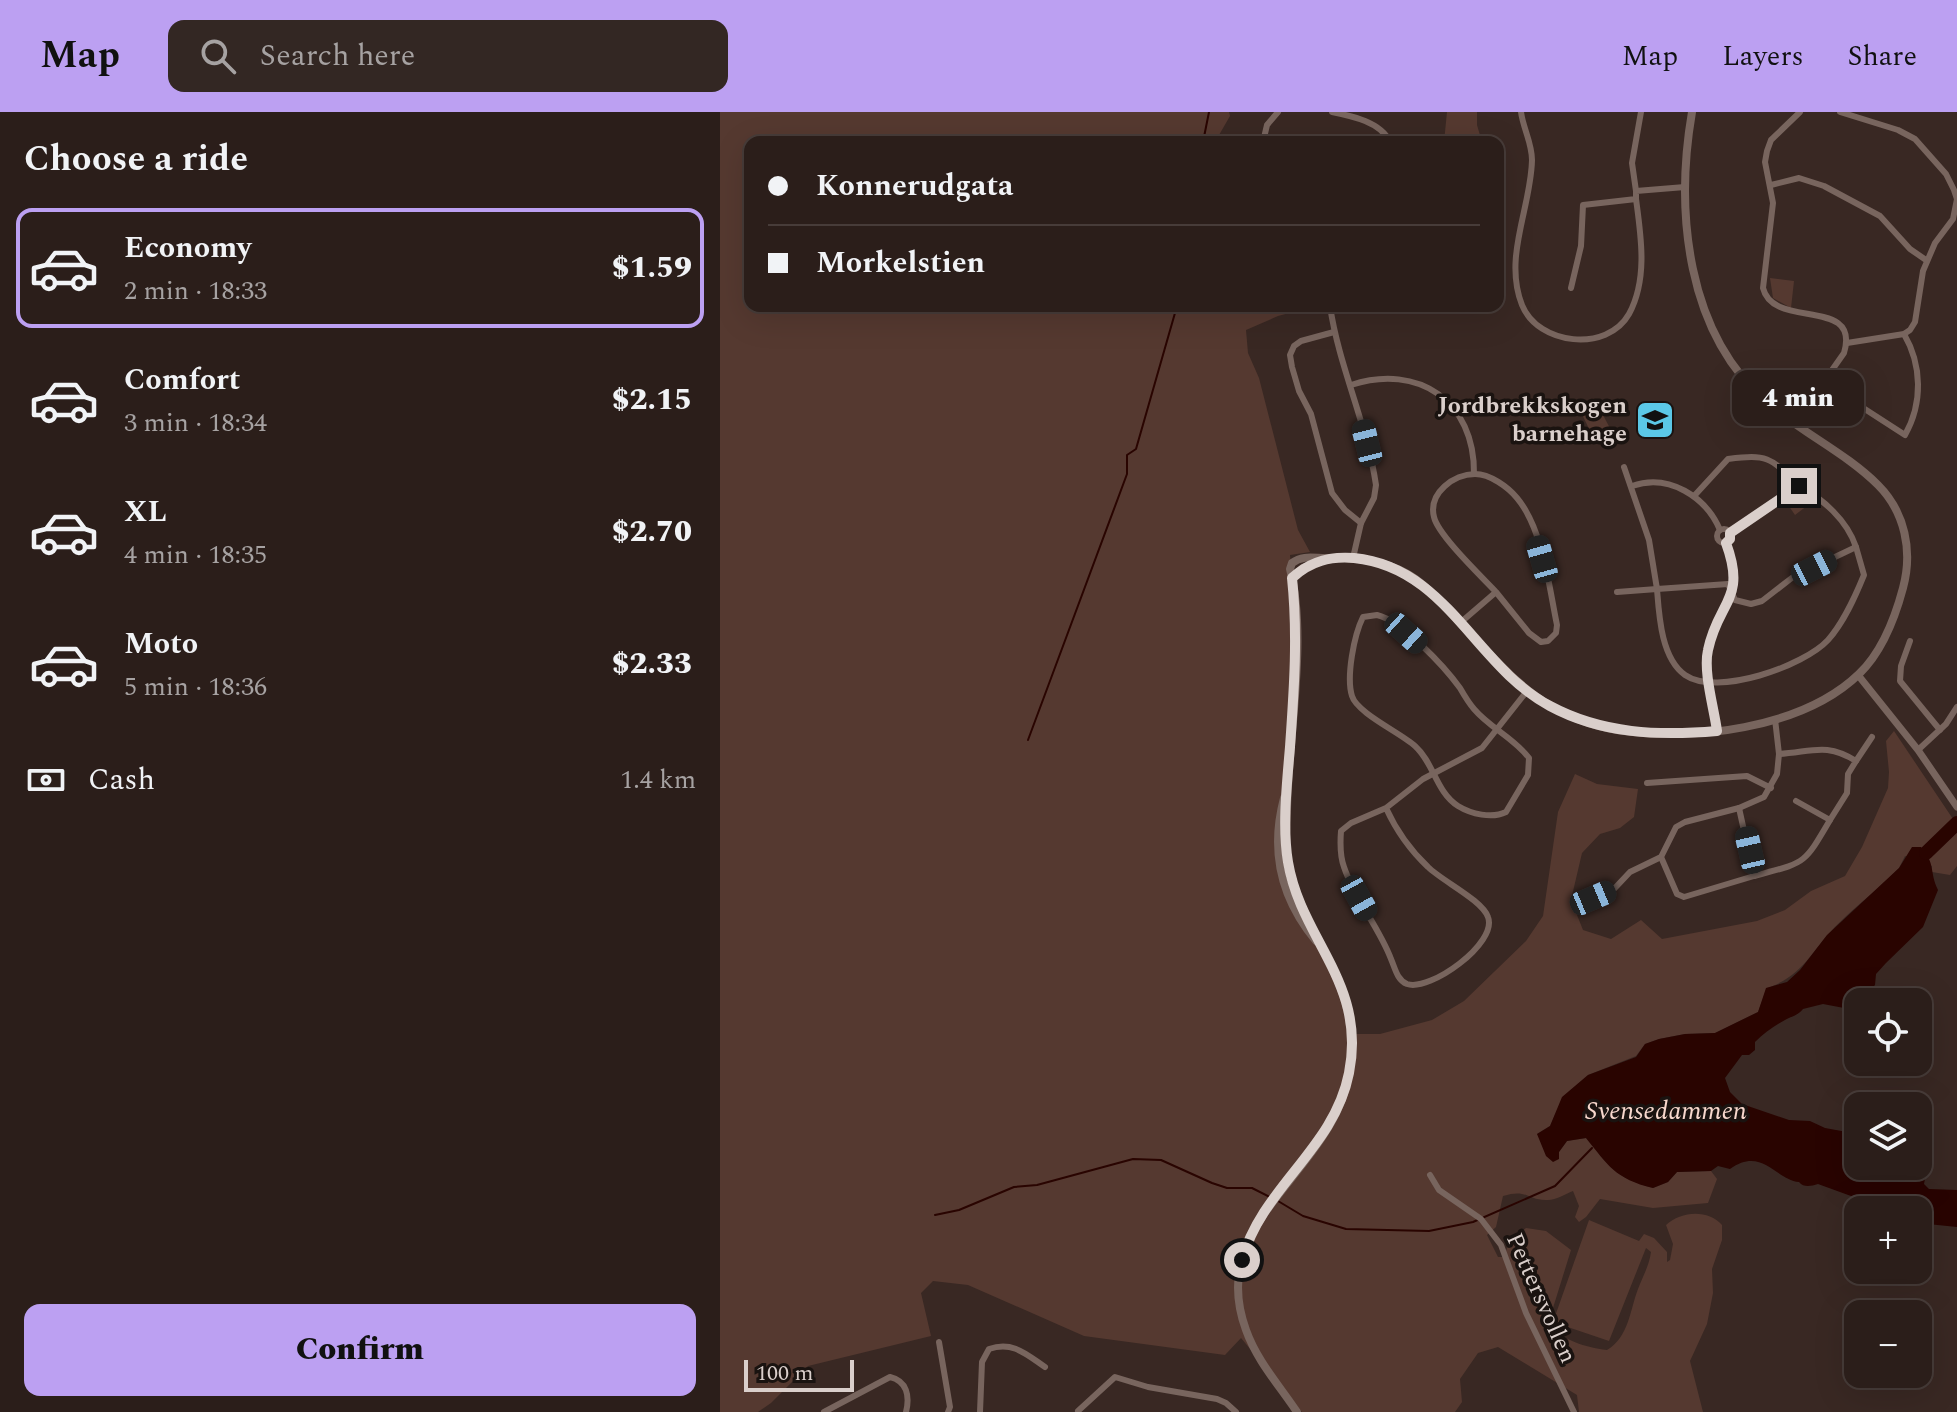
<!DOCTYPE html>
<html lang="en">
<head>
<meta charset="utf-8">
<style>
  :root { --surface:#2b1e1a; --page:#332723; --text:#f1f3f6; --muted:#a6a2a2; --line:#473c39; --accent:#bca0f2 }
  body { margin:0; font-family:Spectral,serif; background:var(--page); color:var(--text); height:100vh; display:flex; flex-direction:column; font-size:30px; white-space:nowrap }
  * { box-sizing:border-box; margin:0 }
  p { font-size:26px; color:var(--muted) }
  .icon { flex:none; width:44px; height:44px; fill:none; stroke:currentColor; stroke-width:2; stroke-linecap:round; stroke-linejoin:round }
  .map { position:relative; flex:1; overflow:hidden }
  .side { display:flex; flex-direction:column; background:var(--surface); width:720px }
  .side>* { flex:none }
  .top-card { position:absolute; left:24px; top:24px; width:760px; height:176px; border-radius:16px; box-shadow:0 8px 32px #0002,0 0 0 2px var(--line); display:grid; align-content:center; height:176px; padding:0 24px; background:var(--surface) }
  .buttons { position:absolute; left:1124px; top:876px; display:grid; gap:16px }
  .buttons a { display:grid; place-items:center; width:88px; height:88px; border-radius:16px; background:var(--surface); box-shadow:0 8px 32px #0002,0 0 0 2px var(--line); font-size:40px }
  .scale { position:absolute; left:24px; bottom:20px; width:110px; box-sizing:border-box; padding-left:8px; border:4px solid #dacfcb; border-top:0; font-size:22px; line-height:28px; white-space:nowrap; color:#dacfcb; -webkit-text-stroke:6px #1a1310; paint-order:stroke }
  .end { position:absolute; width:36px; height:36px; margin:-18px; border:10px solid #dacfcb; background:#111; box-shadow:0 0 0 4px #111 }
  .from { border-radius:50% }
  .bubble { position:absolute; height:56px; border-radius:16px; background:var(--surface); box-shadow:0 8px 32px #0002,0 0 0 2px var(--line); font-size:26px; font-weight:800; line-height:56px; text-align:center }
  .car { position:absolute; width:24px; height:48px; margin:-24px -12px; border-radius:10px; box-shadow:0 0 6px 2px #0007; background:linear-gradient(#222 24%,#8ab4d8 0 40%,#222 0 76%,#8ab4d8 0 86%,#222 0) }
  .top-card b { display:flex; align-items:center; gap:28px; height:76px; font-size:30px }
  .top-card b+b { border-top:2px solid var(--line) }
  .top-card i { width:20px; height:20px; background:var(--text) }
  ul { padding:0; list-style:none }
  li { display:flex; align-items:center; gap:24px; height:120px; margin:0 16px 12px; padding:0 8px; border:4px solid transparent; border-radius:16px }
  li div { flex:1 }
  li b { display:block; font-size:30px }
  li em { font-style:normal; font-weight:800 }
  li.on { border-color:var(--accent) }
  li>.icon { width:72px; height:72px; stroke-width:1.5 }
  h2 { padding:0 24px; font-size:36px; line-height:96px }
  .pay { display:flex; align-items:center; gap:20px; height:88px; padding:0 24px; font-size:30px }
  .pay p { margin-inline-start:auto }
  .primary-button { display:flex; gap:16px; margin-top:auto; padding:16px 24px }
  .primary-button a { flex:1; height:92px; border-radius:16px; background:var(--accent); color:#111; font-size:32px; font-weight:800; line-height:92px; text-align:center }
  header { display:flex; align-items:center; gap:48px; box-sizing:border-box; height:112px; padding:0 40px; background:var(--accent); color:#111 }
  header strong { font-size:38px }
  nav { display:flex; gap:44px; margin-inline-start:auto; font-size:28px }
  .search { width:560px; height:72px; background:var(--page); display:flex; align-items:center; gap:20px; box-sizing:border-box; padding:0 28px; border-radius:16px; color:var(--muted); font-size:30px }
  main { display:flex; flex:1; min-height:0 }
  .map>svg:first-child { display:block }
  .green { fill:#553930 }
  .water { fill:#290400 }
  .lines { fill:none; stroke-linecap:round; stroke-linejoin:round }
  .stream { stroke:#290400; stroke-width:2 }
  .river { stroke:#290400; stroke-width:14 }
  .minor { stroke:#78655e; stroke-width:6 }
  .tertiary { stroke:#78655e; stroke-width:7 }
  .secondary { stroke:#78655e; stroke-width:8 }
  .route { stroke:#dacfcb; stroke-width:10 }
  .labels { text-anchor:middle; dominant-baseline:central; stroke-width:7; stroke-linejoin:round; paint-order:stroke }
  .poi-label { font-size:24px; font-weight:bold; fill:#dacfcb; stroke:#1a1310; text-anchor:end }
  .street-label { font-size:24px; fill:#dacfcb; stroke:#1a1310 }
  .water-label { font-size:26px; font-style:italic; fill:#f8d8cd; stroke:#1a1310 }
</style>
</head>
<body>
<header>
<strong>Map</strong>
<div class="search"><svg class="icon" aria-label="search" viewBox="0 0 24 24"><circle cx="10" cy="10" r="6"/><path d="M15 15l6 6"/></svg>Search here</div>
<nav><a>Map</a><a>Layers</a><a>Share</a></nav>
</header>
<main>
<section class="side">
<h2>Choose a ride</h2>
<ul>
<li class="on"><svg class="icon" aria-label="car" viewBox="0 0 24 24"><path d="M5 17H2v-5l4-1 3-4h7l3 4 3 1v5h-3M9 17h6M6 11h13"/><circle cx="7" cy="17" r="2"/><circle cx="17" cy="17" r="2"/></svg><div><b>Economy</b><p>2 min · 18:33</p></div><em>$1.59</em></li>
<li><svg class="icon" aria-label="car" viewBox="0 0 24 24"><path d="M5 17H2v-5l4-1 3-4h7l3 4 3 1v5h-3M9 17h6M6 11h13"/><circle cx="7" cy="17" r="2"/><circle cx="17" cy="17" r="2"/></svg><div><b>Comfort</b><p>3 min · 18:34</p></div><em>$2.15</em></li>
<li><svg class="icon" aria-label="car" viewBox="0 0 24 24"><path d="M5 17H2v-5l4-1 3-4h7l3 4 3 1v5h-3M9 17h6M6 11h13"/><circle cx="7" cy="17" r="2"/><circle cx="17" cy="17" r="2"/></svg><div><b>XL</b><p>4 min · 18:35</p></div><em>$2.70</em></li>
<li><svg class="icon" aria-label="car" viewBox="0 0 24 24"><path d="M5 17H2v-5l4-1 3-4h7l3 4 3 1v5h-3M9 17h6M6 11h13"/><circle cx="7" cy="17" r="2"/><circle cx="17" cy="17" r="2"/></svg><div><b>Moto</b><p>5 min · 18:36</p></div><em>$2.33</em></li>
</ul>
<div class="pay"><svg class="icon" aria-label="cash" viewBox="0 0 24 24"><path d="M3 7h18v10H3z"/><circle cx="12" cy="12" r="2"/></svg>Cash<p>1.4 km</p></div>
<div class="primary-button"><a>Confirm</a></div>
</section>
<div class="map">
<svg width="1237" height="1300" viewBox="0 0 1237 1300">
  <rect width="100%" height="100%" fill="#392823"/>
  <!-- green -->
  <g class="green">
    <path d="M0,0h509l1,4 -15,26h-465v164h566l-38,10 -32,14 2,23 11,25 39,152 12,22 -20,3 7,65 -16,231 5,28 13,30 28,46 28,79h25l52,-14 32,-19 62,-60 17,-25 15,-104 17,-38 22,10 41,5 -4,28 -14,11 -20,6 -18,19 -11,47 12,30 28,9 30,-19 21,19 95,-18 28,-11 26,-19 34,-15 17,-29 26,-59 1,-16 -3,-31 8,-10 63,94v41l-7,9 -18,-3v-6l-27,-10 -6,12c-19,20 -41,36 -60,55 -27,26 -35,53 -72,65l-9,24 -43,21 -30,1 -26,5 -14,5 -9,12 -48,19 -25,22 -13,29 -13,8 22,18 8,-11 19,-3c23,28 28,39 67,50l15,-6 9,-10 34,-1 6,8 -9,24 -55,5 -53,-9 -14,18 -7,5 -4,-5 4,-11 -6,-15c-8,3 -17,9 -25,9 -21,1 -20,-12 -45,-4l-7,31 -9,8 11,22h6l5,-15 17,-14 20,3 25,19 -23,74c17,17 36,23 59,26 22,-13 23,-40 31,-61 5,-13 11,-23 13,-37l-5,-4 -37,93 -56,-19 36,-102 50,21 5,-7 10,4 13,14v10l3,-2 3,-16 -7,-19c15,-14 42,-16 56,0v15l-10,29 1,24 -6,31 -17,37 13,51h-124l-2,-17 -79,-48 -20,6 -18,26 2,23 -7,10h-153l-61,-74 -16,17 -141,-19 -116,-51 -35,-4 -12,12 10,43 -123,30 -37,37 -13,9h-38z"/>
    <path d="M727,0h30v13l5,17h-38z"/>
    <path d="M1050,166l24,3 -3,27 -18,-10z"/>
    <path d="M874,286l18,34 -18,7 -16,-33z"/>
    <path d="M1081,378l15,9 -21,16 -11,-16z"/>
  </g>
  <!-- water -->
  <path class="water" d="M1192,735h9c15,17 8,24 17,43l-15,37 -37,36 -10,11 -1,11 -16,17 -15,6 -21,-4 -20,5c-6,7 -11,7 -18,11 -11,6 -21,13 -30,22v8l-6,5h-7l-17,23 5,14 12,12 47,16 21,1 15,7 33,6v32h55l2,4 11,3 -2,11 5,5 28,1v37l-39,-4v-13h-18l-4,-7 -7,-2 -16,3 -55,-20c-7,2 -14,4 -19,-2 -23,-2 -37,-36 -69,-13l-12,-3 -7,5 -34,1 -9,10 -15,6c-38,-9 -45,-23 -67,-50l-19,3 -8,11v7l-6,3 -7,-6 -9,-22 13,-8 12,-29 26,-22 48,-18 9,-13 14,-5 26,-5 30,-1 43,-21 8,-24 21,-6 13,-12 27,-35 72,-67z"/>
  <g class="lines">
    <!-- stream -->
    <g class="stream">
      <path d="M483,30l6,-30"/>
      <path d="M308,628l99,-266v-19l9,-6 41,-143"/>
      <path d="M558,1089l25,15 43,13 83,2 44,-9 82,-36 37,-38"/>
      <path d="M215,1103l24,-5 55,-23 23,-2 96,-26 28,1 51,23 15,5h25l20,10"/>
    </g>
    <!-- river -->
    <path class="river" d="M1206,741l31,-30"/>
    <!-- minor -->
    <g class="minor">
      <path d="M612,0c20,4 49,10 58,30"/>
      <path d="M801,0c2,16 11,31 11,48 -1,48 -29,97 -10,145 16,40 85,48 107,9 19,-35 12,-78 7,-115"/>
      <path d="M1120,0l58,18 17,9 31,35 8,16 3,9 -4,20 -18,24 -12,28 -8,51 -5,8 -6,4 -57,9"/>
      <path d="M543,30l4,-17 11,-13"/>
      <path d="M1051,73l28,-7 25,8 56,30 30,33 16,11"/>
      <path d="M916,79l-4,-28 9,-51"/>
      <path d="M851,176l10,-42 2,-41 53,-6v-8l49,-4"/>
      <path d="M610,194c9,61 37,118 46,179l-2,13 -13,25 -8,35"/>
      <path d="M614,220l-33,9 -7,5 -4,9 2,12 7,24 12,23 21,79 13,17 16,13"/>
      <path d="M1103,270l82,53c18,-32 17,-70 -1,-101"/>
      <path d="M631,273c67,-22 124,16 123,89"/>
      <path d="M1074,312l50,-71c17,-57 -71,-23 -81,-65l10,-85 -8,-41 2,-11 4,-11 29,-28"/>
      <path d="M904,355l25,73 8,49 71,-5 7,16 16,4 11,-3 31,-24 63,-30c-9,-27 -33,-48 -57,-61"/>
      <path d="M912,374c37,-13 74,11 88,44"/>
      <path d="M975,383l33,-36c40,-5 42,-2 71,27l-69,47"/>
      <circle cx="1004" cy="424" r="7"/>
      <path d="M897,480l40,-3c2,26 4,69 28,86 32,22 119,-9 143,-35 16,-18 27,-43 36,-65l-8,-28"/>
      <path d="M657,503c25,6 67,51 83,73 4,7 8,14 14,21 16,19 40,29 55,49l-1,17 -22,37c-14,7 -35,2 -48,-6 -22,-14 -24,-43 -43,-60 -14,-13 -58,-33 -63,-50 -6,-19 2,-61 11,-79z"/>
      <path d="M740,511l36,-31 33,41 12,9 7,-1 8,-8 1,-8c-8,-38 -14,-96 -40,-127 -9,-11 -27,-24 -42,-24 -21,0 -47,19 -41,43 4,18 47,59 62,75"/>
      <path d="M1190,529l-9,25 -1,15 40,49"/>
      <path d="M997,619c-3,-23 -14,-59 -9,-81 10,-49 39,-50 18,-107"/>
      <path d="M1198,638l28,-26 11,-17"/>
      <path d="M1059,642c33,-2 47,-12 77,7l-8,13 -1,19 -17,27 -34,-19"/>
      <path d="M1136,649l16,-24"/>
      <path d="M927,671l100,-7 24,12"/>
      <path d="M666,696c10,22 24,42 42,59 14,14 54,33 60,50 10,26 -58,75 -81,67 -10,-4 -12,-16 -16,-25 -12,-32 -36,-59 -47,-92 -4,-11 -4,-23 -3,-36l10,-8 35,-15 37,-29 59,-31 45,-57"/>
      <path d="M1019,696l15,68c52,-14 49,-10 76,-56"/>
      <path d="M941,745l16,37 7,3 70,-21"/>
      <path d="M861,789l33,-12 16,-17 31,-15 15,-30 9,-5 54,-14 25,-11 13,-23 2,-20 -4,-35"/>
      <path d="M710,1063l9,15 42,29 20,26 25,68 48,99"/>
      <path d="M219,1230l11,65 -2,5"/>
      <path d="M358,1299l37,-34 33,10 69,12 9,4 10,9"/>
      <path d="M104,1300l66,-35c17,4 20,19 16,35"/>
      <path d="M260,1300l2,-50 7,-13c24,-8 37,5 56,18"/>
    </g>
    <!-- tertiary -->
    <path class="tertiary" d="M1138,563l60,75 39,57"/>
    <!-- secondary -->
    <g class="secondary">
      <path d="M572,466l11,-10 21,-9"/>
      <path d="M564,686c-14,53 -3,101 32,143"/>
      <path d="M577,1300c-18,-27 -40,-51 -51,-82 -33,-89 43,-136 82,-202 14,-23 22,-49 23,-75 5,-80 -56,-126 -64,-200 -2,-14 0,-28 0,-42 1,-74 21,-172 3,-242l2,-6c12,-9 24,-4 38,-5 26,-1 52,3 76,15 19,10 33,28 48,43 49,52 87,102 163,114 74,12 185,-1 242,-56 23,-22 36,-56 44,-86 10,-37 2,-76 -25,-103 -32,-32 -76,-52 -110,-82 -82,-69 -93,-192 -76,-291"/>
    </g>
  </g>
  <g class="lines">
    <!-- route -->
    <path class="route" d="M522,1148c20,-73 92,-111 107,-187 18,-90 -48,-133 -61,-211 -6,-36 -1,-79 2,-115 4,-57 8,-112 2,-169 18,-17 38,-22 62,-20 93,9 121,108 196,148 52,28 109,30 167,25 -3,-23 -14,-59 -9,-81 10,-49 39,-50 18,-107l4,-4v-6l69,-47"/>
  </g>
  <!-- icons -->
  <defs>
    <symbol id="school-square" viewBox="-11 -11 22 22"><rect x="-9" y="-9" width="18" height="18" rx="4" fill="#5bc8e7" stroke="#1a1310"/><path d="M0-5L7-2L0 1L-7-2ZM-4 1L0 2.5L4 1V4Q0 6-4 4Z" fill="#111"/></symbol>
  </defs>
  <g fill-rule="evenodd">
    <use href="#school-square" x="913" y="286" width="44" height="44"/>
  </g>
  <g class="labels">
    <!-- poi labels -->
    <g class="poi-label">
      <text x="907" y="294">Jordbrekkskogen<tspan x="907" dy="28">barnehage</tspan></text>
    </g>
    <!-- street labels -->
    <g class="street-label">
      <text transform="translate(821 1186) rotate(66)">Pettersvollen</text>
    </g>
    <!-- water labels -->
    <g class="water-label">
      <text x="946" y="999">Svensedammen</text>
    </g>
  </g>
</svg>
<div class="buttons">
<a><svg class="icon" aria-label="locate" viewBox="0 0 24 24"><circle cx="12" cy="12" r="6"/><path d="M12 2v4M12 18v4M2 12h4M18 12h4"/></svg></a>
<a><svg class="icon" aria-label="layers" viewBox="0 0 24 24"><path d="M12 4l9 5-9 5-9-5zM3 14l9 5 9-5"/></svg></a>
<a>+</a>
<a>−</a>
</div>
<div class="scale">100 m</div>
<i class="end from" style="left:522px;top:1148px"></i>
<i class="end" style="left:1079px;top:374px"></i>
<div class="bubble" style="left:1012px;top:258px;width:132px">4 min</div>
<i class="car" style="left:647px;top:331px;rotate:346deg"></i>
<i class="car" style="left:822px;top:447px;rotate:344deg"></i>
<i class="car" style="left:1094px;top:456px;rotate:63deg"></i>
<i class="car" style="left:686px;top:521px;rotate:132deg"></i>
<i class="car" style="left:1030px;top:738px;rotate:347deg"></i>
<i class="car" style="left:639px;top:786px;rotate:151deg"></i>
<i class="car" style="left:873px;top:786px;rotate:67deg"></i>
<div class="top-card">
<b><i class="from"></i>Konnerudgata</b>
<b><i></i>Morkelstien</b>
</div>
</div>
</main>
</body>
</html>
